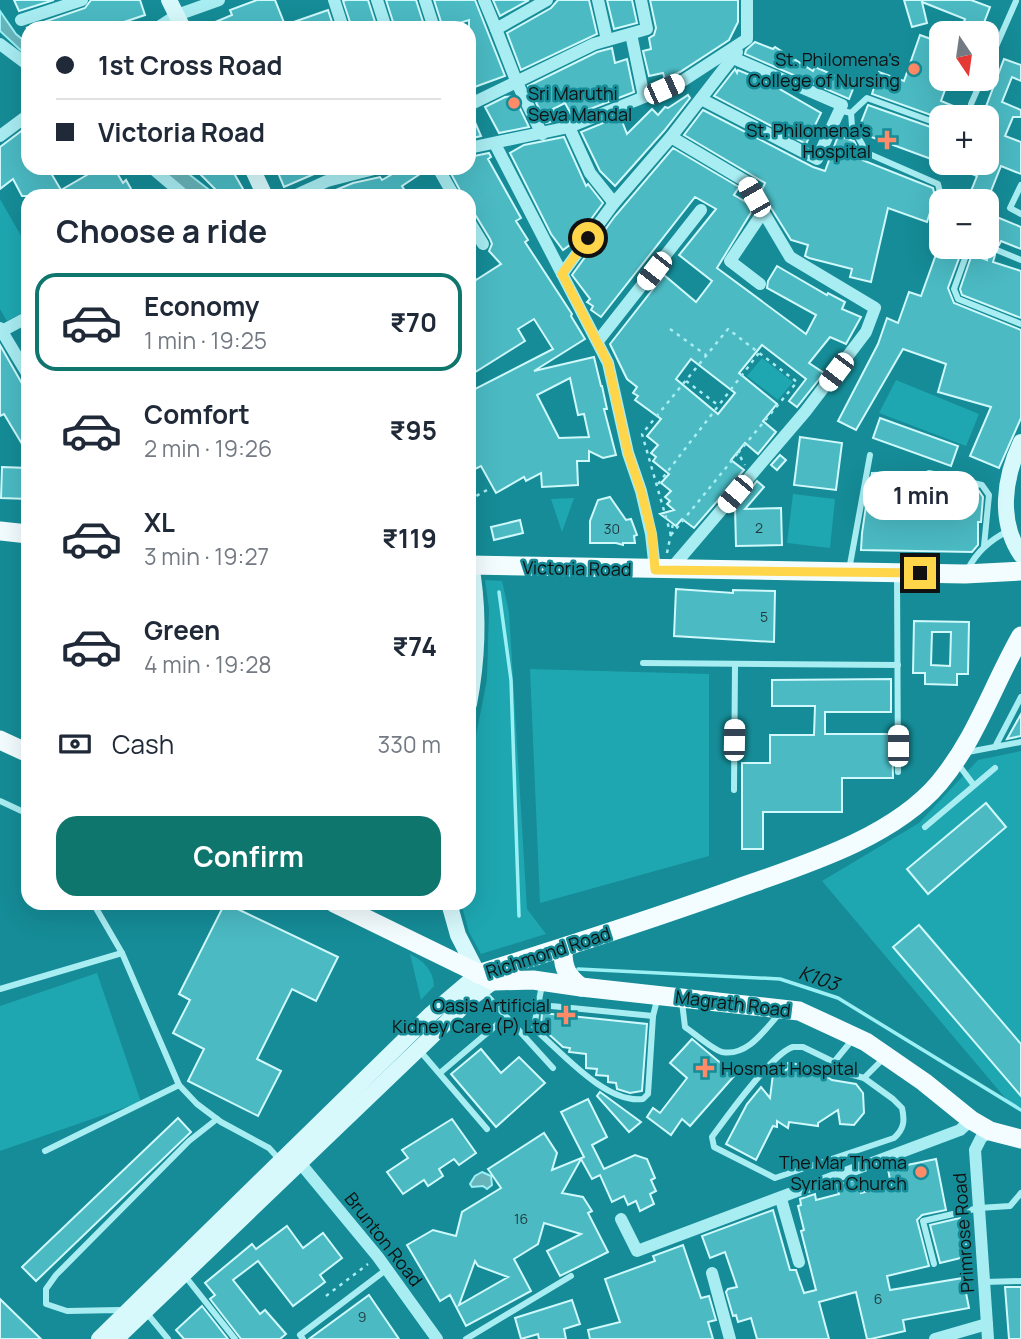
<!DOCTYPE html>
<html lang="en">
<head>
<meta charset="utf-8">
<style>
  :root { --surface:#fff; --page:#f6f6f7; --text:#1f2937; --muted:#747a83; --line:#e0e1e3; --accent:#0f766e }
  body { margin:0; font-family:Manrope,sans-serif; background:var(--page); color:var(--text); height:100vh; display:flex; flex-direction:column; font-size:26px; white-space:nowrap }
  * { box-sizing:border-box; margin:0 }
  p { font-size:23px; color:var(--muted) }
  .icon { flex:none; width:38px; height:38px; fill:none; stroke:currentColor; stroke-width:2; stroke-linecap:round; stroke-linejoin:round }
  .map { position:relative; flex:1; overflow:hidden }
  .drawer { position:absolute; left:21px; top:189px; width:455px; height:721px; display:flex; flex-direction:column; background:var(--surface); border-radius:21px; box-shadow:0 7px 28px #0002 }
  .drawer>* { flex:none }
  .guide { position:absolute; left:21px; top:21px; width:455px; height:154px; border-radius:21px; box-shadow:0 7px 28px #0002; display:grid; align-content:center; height:154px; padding:0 35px; background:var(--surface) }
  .needle { width:46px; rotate:167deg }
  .buttons { position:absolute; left:929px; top:21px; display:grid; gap:14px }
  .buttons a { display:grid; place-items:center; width:70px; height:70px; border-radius:14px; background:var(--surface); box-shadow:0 7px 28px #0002; font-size:35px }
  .end { position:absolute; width:32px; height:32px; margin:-16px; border:9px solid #ffd54a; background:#111; box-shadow:0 0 0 4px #111 }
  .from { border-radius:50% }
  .bubble { position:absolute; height:49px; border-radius:21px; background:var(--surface); box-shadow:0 7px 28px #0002; font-size:23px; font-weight:700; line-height:49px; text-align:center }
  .car { position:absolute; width:21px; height:42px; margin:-21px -10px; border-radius:9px; box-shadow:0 0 5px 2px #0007; background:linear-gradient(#fff 24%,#345 0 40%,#fff 0 76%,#345 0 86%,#fff 0) }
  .guide b { display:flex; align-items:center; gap:24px; height:66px; font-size:26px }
  .guide b+b { border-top:2px solid var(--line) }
  .guide i { width:18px; height:18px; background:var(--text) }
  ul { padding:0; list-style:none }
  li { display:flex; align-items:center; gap:21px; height:98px; margin:0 14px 10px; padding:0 21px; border:4px solid transparent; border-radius:21px }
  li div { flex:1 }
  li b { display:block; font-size:26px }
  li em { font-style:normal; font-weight:700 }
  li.selected { border-color:var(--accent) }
  li>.icon { width:63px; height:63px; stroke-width:1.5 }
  h2 { padding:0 35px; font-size:32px; line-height:84px }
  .pay { display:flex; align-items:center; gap:18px; height:77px; padding:0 35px; font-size:26px }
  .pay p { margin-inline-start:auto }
  .cta { display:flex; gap:14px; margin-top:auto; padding:14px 35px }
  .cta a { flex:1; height:80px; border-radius:21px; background:var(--accent); color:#fff; font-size:28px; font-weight:700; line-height:80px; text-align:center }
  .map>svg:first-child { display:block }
  .green { fill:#1ea7b1 }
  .water { fill:#67b4ba; stroke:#9af0f5; stroke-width:2 }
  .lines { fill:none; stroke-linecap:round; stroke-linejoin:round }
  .stream { stroke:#9af0f5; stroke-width:3.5 }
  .building { fill:#4bbac3; stroke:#cff9fc; stroke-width:2; fill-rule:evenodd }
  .path { stroke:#a8edf2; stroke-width:2.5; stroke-dasharray:3.5 5; stroke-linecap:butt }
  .lane { stroke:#a8edf2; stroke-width:6 }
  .street { stroke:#a8edf2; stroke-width:12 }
  .secondary { stroke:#d7f9fc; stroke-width:16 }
  .primary { stroke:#f3fdff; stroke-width:19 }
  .route { stroke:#ffd54a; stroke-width:9 }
  .poi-dot { fill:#ff8b69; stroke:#158c97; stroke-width:2.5 }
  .labels { text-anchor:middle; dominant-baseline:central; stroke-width:5; stroke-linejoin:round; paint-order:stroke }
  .number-label { font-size:14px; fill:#203b3e }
  .poi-label { font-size:18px; fill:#111; stroke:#158c97; text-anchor:end }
  .street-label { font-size:18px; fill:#111; stroke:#158c97 }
  .water-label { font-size:19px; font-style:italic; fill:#111; stroke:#158c97 }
</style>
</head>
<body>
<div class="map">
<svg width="1021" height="1339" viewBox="0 0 1021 1339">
  <rect width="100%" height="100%" fill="#158c97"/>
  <!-- green -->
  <g class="green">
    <path d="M0,199l28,49v62l-21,11 -7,-12z"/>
    <path d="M762,358l31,24 -15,18 -31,-24z"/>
    <path d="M896,380l83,34 -13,32 -87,-33z"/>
    <path d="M793,494l42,5 -5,49 -43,-5z"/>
    <path d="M574,498l-12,34 -11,-33z"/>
    <path d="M485,580l17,1 7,31 18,297 19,25 -65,20 -12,-22 -8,-29h8v-131l18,-93 2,-70z"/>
    <path d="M530,669l179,5v182l-169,47z"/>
    <path d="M1021,751v356l-9,-1 -190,-225 97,-58 59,-63z"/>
    <path d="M410,954c14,7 23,16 24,32l-13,14z"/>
    <path d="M97,973l44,129 -141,49v-145z"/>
  </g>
  <!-- water -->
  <g class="water">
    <path d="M0,11l16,23 12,10v13l-28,-26z"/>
    <path d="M157,168h24l36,28h-26z"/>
    <path d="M482,1172l9,4 1,9 -5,4 -4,-3 -11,1 -2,-3 5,-8z"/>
  </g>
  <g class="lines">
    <!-- stream -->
    <g class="stream">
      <path d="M499,592l12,88 8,236"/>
      <path d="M578,969l202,10 58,19 183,112"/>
    </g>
  </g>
  <!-- building -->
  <g class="building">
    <path d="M14,0h40l-35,11z"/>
    <path d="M91,0h49l5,15 -39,13h-80l59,-20z"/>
    <path d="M257,0h18l10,25 43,-15 6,18h-133l31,-13 -2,-5z"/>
    <path d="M346,0h22l9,28h-25l-9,-27z"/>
    <path d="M386,0h30l9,28h-30z"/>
    <path d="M434,0h41l30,76 -36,13v-69l-26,8z"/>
    <path d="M493,0h36l-29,16z"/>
    <path d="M558,0h31l8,34 -76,36 -14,-37 44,-25z"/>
    <path d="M607,0h25l5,23 -23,6z"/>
    <path d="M650,0h88v22l-9,18 -49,32 -15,7 -2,-6 -14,3 -6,-25 8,-2 -2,-11 5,-3 2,-7z"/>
    <path d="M904,0h67l19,7 -10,26h-20l5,-14 -43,-17 5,21 -15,4z"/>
    <path d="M920,35l22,8v36h7l-8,22 39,16 -38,2 -70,-25 7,-22 25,9z"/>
    <path d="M755,42l18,7 2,-2 38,24 2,-4 40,17 -6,15 -104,-45 1,-4z"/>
    <path d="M612,48l3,15 12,-4 7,33 -62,24 -7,-13 -12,6 5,11 -12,3 -18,-37 69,-34z"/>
    <path d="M1004,59l17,6v16l-9,-4 -10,25 19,8v7h-8l-8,19 16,6v32l-20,-8 -14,35h-20l10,-25 -32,-13h42v-46h-5z"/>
    <path d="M735,69l2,4 1,-3 31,13 52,30 -15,31 -92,-48z"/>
    <path d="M688,95l2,3 -26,33 -49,55 -15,-15 -19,-39 39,-16 7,18 25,-25 6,6 7,-8 3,1z"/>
    <path d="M514,96l15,31 -30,6 -14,-26 20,-10z"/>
    <path d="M868,105l74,26v32l-79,-29 -4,-6z"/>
    <path d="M703,110l110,57 12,4 13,-35 16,5 2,4 -4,11 81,32 2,9 -8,25 -39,-14 -17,74 -21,-5 2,-8 -43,-11 -4,-2 3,-11 -17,-5 -30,-48 4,-9 -81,-48z"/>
    <path d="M471,113l10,23 -12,3v-25z"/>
    <path d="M28,126v42h20l13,22 38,-22h15l9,15 3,-3 9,16h-113l-9,-17 -13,10v-42z"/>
    <path d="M564,137l22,49 2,-2 15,19 -29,39 -11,8 -12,-16 -41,-81 14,-8z"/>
    <path d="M673,148l66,39 -5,8 15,9 3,7 -35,57 89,66 10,-19 -49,-27 1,-7 9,-15 50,29 1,-2 17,9 -3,7 19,8 -15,27 -16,-7 -21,26 15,10 -27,34 -8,-6 17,-22 -44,-34 -23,28 38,31 -14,17 13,11 -18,22 -13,-11 -14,17 13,10 -50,58 -12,-9 -6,7 -16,-12 14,-4 -7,-6 3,-3 -5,-4 6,-6 -10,-8 8,-9 -16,-13 3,-4 -5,-4 7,-8 -11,-9 14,-17 -26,-19 3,-4 -5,-3 4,-6 -10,-8 -17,-35 54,-69 32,27 16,-21 -33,-26 37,-46 -21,-12 -94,120 -10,-7 2,-4 -6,-4 3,-3 -18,-24 43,-59zM691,359l44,34 -17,21 -42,-35z"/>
    <path d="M489,153l2,4 -3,2 33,59 -5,3 12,19 -3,2 47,72 -1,2 14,23 -51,32 60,-14 7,29h1l5,23h-3l12,46 -13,3 -14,-7v10h-12l1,24 -36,2 -1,-14 -15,8 -2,-4 -28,16 -15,-27 -12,6v-80l84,-43 -19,-30 -16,10 7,12 -56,35v-105l7,9 25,-16 -12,-13 3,-7 -2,-5 -14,-23 -7,-4v-16h-6l-15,-28h21v-11zM570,378l8,37 6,-1 5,23 -30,1 -22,-43z"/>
    <path d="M194,168h37l16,28h-25z"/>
    <path d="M276,168h52l-44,19z"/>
    <path d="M403,168h26l-27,18 6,10h-82v-2l27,-11 27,-6 2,3z"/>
    <path d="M987,213l34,14v22l-20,-8 -2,4 -12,-5z"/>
    <path d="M939,246l22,7 -13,35 6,15 67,27v88l-22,50 -29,-12 21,-49 -53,-15 8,-28 -43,-15 -47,81 -18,-9 40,-77 9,-26 11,5 11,-31 12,4z"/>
    <path d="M987,252l8,3 -2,7 28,9v47l-59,-23 -2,-6 11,-32 2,-2 14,5z"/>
    <path d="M0,345l28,49v60l-24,-40 -4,2z"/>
    <path d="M880,418l78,28 -7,20 -78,-28z"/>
    <path d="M800,437l42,6 -6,47 -42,-5z"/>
    <path d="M780,455l6,5 -9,10 -6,-5z"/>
    <path d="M2,467l26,1v31l-27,-1z"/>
    <path d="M909,472v8h24l1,12 45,-1 4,6 -2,25h-3v23l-6,7 -111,-2 1,-17 4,-27h4l-1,-14 3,-19z"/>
    <path d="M757,481l7,6 -19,22 36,-1 1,37 -46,1 -1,-39z"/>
    <path d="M610,497l16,23 5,-1 6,16 -3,1 1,7h-12v2l-7,-2h-26v-22l8,-21z"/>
    <path d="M520,520l3,13 -29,7 -3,-13z"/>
    <path d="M676,589l57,4v-3l42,1 -1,51 -100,-6z"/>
    <path d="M914,621l55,1 -1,52h-11v11l-32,-1v-11h-12zM932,632h19l-1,34 -19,-1z"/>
    <path d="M891,679v33h-66v22h67l1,44h-51v34h-79v37h-21v-86h28v-28h44l1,-29h-43v-26z"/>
    <path d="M1021,714v22l-14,3z"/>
    <path d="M986,803l20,24 -78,67 -21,-25z"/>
    <path d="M225,903l113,54 -22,44 -24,-12 -35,70 24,12 -23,45 -70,-35 16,-32 -31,-16 17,-33 -11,-6z"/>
    <path d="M919,925l102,119v52l-128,-149z"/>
    <path d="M542,1013l105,11 -5,67 -12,2 -13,-4 -1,-6 -8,-1v-6l-12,-1 1,-6 -11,-1v-14l-17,-2 1,-4 -7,-1 -20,-18 -2,-4z"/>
    <path d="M692,1039l43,36 -45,51 -8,-7 -11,16 -24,-18 6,-9 7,5 27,-35 -17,-15z"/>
    <path d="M481,1049l20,24 18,-16 26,26 -49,44 -45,-53z"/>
    <path d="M788,1063l35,4 -2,6 11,7 24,4 7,9 1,20 -10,12 -14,-1 -2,-14 -20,13v3l-29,-4 -1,6 -11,-7v6l-4,-1 -17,34 -30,-16 21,-40 14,-17 9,11 3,-24 5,2 9,-7z"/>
    <path d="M600,1092l41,30 -12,10 -32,-36z"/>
    <path d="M588,1099l19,38 -15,8 12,24 31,-14 12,4 8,19 -4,2 5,11 -6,3 4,10 -14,7 -4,-10 -8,4 -4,-9 -12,6 -12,-27 -8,4 -11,-20 -19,34 21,4 9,14 -4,2 20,39 -48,24 -13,-25 34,-17 -37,-11 -6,21 -24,15 17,32 -65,35 -16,-31 -10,6 -33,-56 26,-15 23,6 6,-24 39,-24 -13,-19 56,-36 13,20 -5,17 32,-13 -23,-45zM475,1261l3,5 30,11 -49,28z"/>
    <path d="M178,1118l13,14 -155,149 -14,-14z"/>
    <path d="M452,1119l24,34 -17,12 -5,-6 -15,10 4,7 -15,10 -4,-6 -21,14 -16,-22 21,-14 -6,-8z"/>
    <path d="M936,1159l10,51 -24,5 -5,5 12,46 -42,10 3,14 73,-12 6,30 -66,12 2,11 -34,8h-4l-11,-47 -37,10 10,37h-72l-6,-21 -13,4 -2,-7 -3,1 -7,-24 2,-3 9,-2 -12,-35 -15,6 -8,-22 71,-26 17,60h6l8,23 12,-3 -15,-59 3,-1 -6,-24 3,-1 -1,-6 15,-5 1,6 23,-6 -2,-9 20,-6 4,14 30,-8 -3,-16z"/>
    <path d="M960,1218l9,38 -29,7 -10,-38z"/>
    <path d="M287,1226l16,22 20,-15 19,25 -22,17 5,7 -32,24 -35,-45 -25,19 27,34 5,-4 21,24 -6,5h-39l-31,-40 5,-4 -10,-12 47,-39 4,5z"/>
    <path d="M683,1245l18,53 8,-2 7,24 -8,2 5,17h-123l-2,-9 32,-8 -15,-43 50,-18 -2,-5z"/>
    <path d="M1005,1287h16v52h-12z"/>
    <path d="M369,1295l30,44h-90z"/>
    <path d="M0,1299l41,40h-41z"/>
    <path d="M572,1300l8,24 -16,5 2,10h-27l-1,-5 -17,5 -6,-21z"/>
    <path d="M202,1306l26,33h-44l-8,-9z"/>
  </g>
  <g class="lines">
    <!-- path -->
    <g class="path">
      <path d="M670,329l36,26"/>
      <path d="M686,381l32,24"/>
      <path d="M658,484l101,-131"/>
      <path d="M469,500l18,-10"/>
      <path d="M671,535l-29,-101 86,-105 69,53 -59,71"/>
      <path d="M671,535l67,-82 7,12"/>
      <path d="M667,553l6,-29"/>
      <path d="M326,1296l42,-32"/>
    </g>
    <!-- lane -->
    <g class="lane">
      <path d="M987,67l29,-66"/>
      <path d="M971,104l11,-25"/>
      <path d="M839,110l12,3 16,-15 75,27"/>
      <path d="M851,113l1,13 15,27 71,31 4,17"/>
      <path d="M1021,185l-11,23 11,6"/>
      <path d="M942,212v5"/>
      <path d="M987,246l34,14"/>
      <path d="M969,247l-15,42 4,10 63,25"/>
      <path d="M929,473l53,12 7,10 -5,51"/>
      <path d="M968,569c9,-18 22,-29 40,-38"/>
      <path d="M849,570l21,-115"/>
      <path d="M897,575l1,197"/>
      <path d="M643,663l255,2"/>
      <path d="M995,747l26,-50"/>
      <path d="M968,752l53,-10"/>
      <path d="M958,764l15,20"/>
      <path d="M734,790l1,-126"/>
      <path d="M0,801l28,13"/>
      <path d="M925,827l70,-59"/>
      <path d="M93,903l29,50"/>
      <path d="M542,985l-8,41 5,7c25,22 68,71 104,66l5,-5 5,-78 4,-16"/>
      <path d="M0,989l122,-36 57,132 18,19 24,18 48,26 10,11"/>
      <path d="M484,992l69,76"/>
      <path d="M540,1002l11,4 102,10"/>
      <path d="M682,1002l3,25c9,6 28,23 37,25 26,5 43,-23 58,-39"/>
      <path d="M793,1047h10l31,15 12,11 18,5 29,21 9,9c3,13 2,21 -8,30l-119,40 -61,-31 -2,-10c14,-19 60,-84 81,-90z"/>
      <path d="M420,1051l67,78"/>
      <path d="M834,1062l19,-23"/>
      <path d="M440,1073l66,-56"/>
      <path d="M864,1078l21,-21"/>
      <path d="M45,1151l134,-66"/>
      <path d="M934,1264l-11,-43 56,-13 31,-2 11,-13"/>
      <path d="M185,1276l50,63"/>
      <path d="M984,1282l37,-1"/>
      <path d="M145,1311l23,28"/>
      <path d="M123,1313l-4,-3 -52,1 -21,-7v-15l10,-14 133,-134 28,-22"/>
      <path d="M303,1339l-3,-4 87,-66"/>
      <path d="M466,1339l105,-63"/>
    </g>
    <!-- street -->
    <g class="street">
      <path d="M334,0l9,28"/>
      <path d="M377,0l9,28"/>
      <path d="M425,0l9,28"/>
      <path d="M484,0l12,29"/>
      <path d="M598,0l9,40"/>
      <path d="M21,20l61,-20"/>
      <path d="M157,28l20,-13 42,-15"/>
      <path d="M631,34l13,63"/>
      <path d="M0,44l28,21"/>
      <path d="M701,99l116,60 25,-54 -109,-47"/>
      <path d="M469,105l125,-61 53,-15 -6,-29"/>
      <path d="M569,127l21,46 24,30"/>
      <path d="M542,134l-25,-51 -21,-54 51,-29"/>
      <path d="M0,136l28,-21"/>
      <path d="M495,144l113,219 20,90 13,38 10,43 4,36"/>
      <path d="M469,148l100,-21 68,-27 47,-20 63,-41v-39"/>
      <path d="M152,168l33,28"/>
      <path d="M438,168l16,28"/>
      <path d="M294,196l33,-15 51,-13"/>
      <path d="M469,221l14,23"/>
      <path d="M562,274l52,-71 57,-66 66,-85"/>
      <path d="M760,284l-30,-23 33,-49"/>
      <path d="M0,328l28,47"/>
      <path d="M2,331l26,-14"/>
      <path d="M598,341l103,-131"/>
      <path d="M670,570l135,-158 61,-80 9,-24 -85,-51 -45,-76 -74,-44"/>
      <path d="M301,1164l77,93 59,82"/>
      <path d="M781,1199l18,63"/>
      <path d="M621,1219l16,32 323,-121 11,-10"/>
      <path d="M712,1273l18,66"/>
      <path d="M935,1339l52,-15"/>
      <path d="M988,1339l-13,-189 6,-12 9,-7"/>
    </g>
    <!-- secondary -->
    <g class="secondary">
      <path d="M169,0l14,28"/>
      <path d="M252,168l13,28"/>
      <path d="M1021,442c-17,36 -23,79 0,113"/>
      <path d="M469,575l4,2c6,42 4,85 -4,127"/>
      <path d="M99,1339l332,-325 47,-40 -20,-39 -9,-32"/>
      <path d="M116,1339l359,-344 19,-14"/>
    </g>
    <!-- primary -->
    <g class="primary">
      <path d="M0,531l28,3"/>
      <path d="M469,565l496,9 56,-3"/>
      <path d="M0,740l28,13"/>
      <path d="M334,903l160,78 39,-1 48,7 218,24 67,31 58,40 47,38 19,11 31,8"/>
      <path d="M567,946l-4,6c0,17 5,25 18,35"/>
      <path d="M478,974c84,-26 168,-53 252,-83 67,-24 161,-51 209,-108 37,-44 54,-98 82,-147"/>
    </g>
  </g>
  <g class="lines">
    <!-- route -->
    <path class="route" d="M588,238l-26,36 46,89 20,90 13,38 11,43 3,36 265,3"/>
  </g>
  <!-- markers -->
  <g class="poi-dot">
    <circle cx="914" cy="69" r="7"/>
    <circle cx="514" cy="103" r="7"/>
    <path d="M883.5 129.5h7v7h7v7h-7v7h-7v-7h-7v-7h7z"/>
    <path d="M562.5 1004.5h7v7h7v7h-7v7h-7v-7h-7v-7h7z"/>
    <path d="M701.5 1057.5h7v7h7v7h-7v7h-7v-7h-7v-7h7z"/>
    <circle cx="921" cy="1172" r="7"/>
  </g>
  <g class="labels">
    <!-- number labels -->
    <g class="number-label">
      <text x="759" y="527">2</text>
      <text x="612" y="528">30</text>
      <text x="764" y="616">5</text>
      <text x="521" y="1218">16</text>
      <text x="878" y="1298">6</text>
      <text x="362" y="1316">9</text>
    </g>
    <!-- poi labels -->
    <g class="poi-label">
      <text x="900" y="59">St. Philomena's<tspan x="900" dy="21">College of Nursing</tspan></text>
      <text x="528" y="93" text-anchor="start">Sri Maruthi<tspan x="528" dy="21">Seva Mandal</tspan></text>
      <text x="871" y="130">St. Philomena's<tspan x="871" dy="21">Hospital</tspan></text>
      <text x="550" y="1005">Oasis Artificial<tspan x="550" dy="21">Kidney Care (P) Ltd</tspan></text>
      <text x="721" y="1068" text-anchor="start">Hosmat Hospital</text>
      <text x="907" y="1162">The Mar Thoma<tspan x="907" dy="21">Syrian Church</tspan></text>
    </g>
    <!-- street labels -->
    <g class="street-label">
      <text transform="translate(577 568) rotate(1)">Victoria Road</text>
      <text transform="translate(548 952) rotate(-18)">Richmond Road</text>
      <text transform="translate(733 1003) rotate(7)">Magrath Road</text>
      <text transform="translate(963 1233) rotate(-94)">Primrose Road</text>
      <text transform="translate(384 1239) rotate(52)">Brunton Road</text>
    </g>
    <!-- water labels -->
    <g class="water-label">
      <text transform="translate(819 978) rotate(19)">K103</text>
    </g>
  </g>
</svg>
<div class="buttons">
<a><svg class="needle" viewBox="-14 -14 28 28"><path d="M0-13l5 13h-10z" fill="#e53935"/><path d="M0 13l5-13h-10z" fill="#747a83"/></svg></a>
<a>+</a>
<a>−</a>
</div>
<i class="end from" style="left:588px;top:238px"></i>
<i class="end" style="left:920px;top:573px"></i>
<div class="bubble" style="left:863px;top:471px;width:116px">1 min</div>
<i class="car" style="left:664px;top:89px;rotate:66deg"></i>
<i class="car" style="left:754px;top:197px;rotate:330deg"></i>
<i class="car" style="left:654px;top:271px;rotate:218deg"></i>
<i class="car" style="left:836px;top:372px;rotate:217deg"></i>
<i class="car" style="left:735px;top:494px;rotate:220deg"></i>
<i class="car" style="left:734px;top:740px;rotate:1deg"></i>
<i class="car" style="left:898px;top:746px;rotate:0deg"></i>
<div class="guide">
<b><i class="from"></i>1st Cross Road</b>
<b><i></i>Victoria Road</b>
</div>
<section class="drawer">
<h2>Choose a ride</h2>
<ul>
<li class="selected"><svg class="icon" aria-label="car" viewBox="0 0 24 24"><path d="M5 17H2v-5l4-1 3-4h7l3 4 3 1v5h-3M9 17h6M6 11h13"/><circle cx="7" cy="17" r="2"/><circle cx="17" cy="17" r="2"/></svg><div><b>Economy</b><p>1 min · 19:25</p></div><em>₹70</em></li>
<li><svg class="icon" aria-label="car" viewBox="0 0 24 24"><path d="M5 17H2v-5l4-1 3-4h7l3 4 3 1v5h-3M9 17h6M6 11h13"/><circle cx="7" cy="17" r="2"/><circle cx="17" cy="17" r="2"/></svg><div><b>Comfort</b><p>2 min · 19:26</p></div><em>₹95</em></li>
<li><svg class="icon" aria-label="car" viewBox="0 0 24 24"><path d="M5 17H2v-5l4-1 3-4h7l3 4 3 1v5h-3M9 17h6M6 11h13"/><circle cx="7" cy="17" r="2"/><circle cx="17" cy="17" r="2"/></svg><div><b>XL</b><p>3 min · 19:27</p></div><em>₹119</em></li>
<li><svg class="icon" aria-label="car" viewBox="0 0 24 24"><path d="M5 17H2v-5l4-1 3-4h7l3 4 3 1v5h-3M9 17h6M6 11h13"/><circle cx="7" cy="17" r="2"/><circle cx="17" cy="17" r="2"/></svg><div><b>Green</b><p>4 min · 19:28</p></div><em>₹74</em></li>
</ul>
<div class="pay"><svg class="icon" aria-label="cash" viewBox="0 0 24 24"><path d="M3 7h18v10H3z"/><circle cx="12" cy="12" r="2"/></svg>Cash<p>330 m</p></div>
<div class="cta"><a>Confirm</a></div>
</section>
</div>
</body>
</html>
